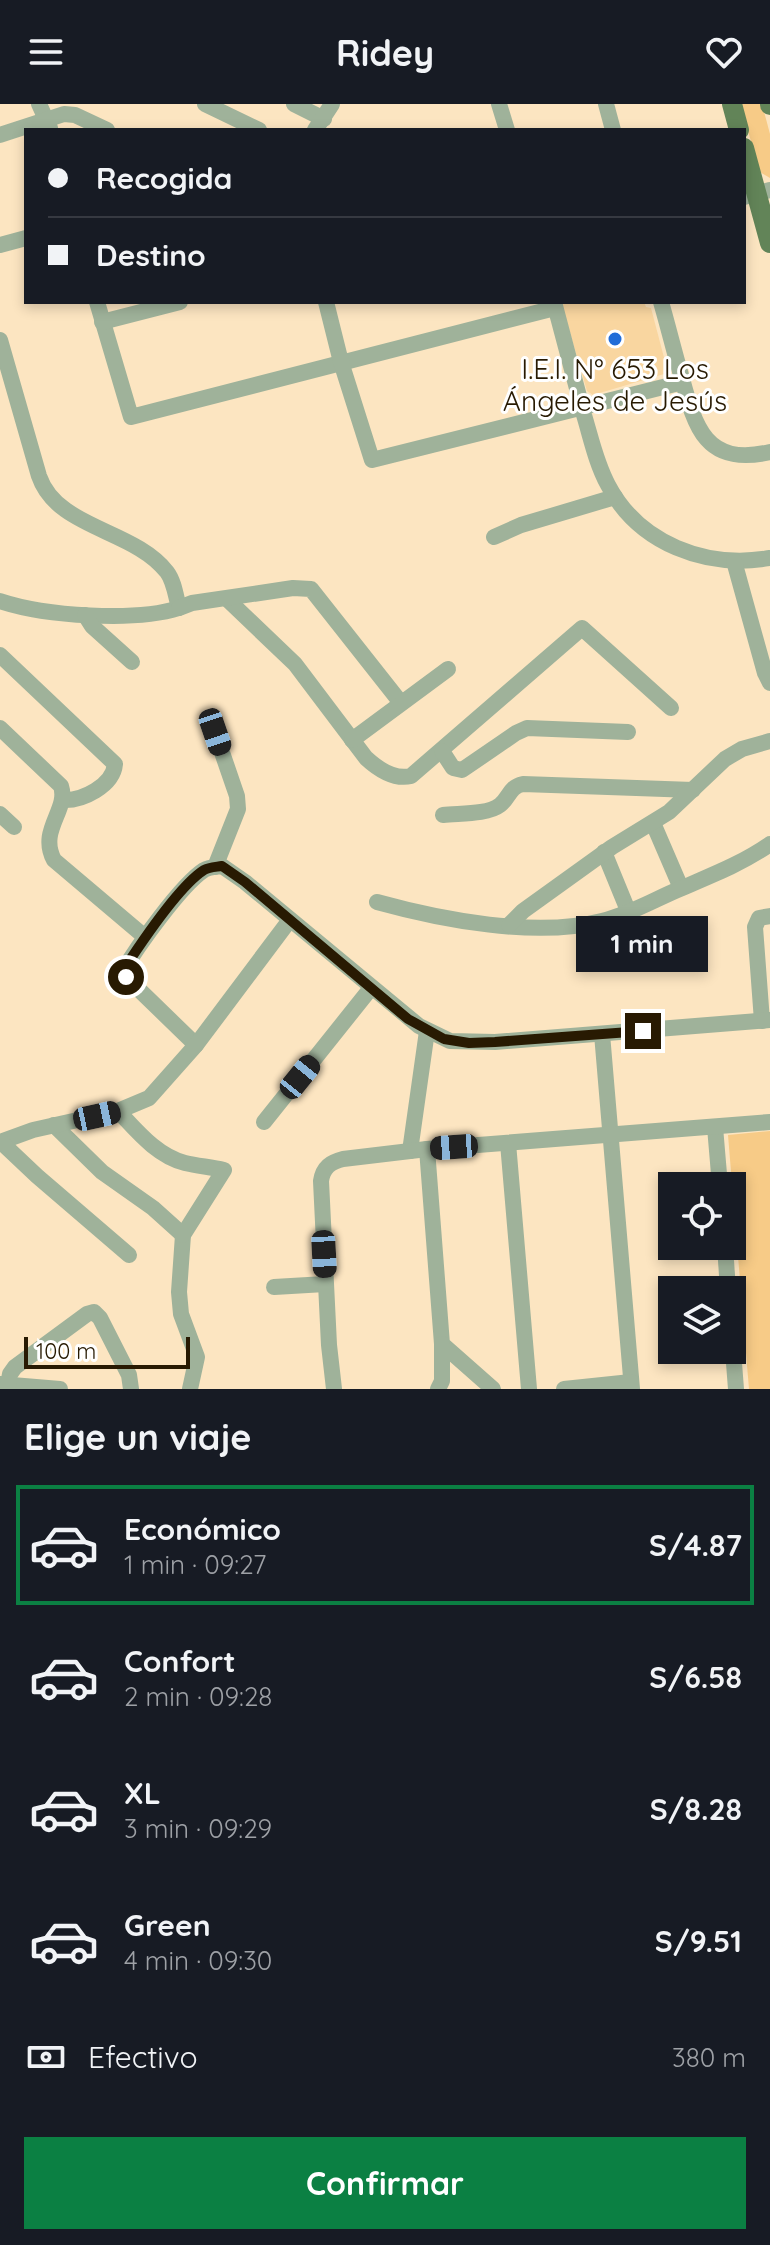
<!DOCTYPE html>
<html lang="es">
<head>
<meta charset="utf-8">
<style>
  :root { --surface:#171b24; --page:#242831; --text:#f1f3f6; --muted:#9ea1a6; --line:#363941; --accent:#0b8043 }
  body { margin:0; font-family:Quicksand,sans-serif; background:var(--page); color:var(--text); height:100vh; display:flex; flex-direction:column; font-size:30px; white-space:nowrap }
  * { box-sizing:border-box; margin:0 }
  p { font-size:26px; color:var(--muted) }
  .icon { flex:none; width:44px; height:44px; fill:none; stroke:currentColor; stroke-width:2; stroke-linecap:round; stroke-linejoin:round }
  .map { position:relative; height:1285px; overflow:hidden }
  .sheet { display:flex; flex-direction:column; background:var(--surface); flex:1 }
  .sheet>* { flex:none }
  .guide { position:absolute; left:24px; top:24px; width:722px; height:176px; border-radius:0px; box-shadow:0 4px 12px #0003; display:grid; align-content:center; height:176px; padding:0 24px; background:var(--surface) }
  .buttons { position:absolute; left:658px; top:1068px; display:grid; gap:16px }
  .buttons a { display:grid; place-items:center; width:88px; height:88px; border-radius:0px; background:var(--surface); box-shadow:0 4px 12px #0003; font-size:40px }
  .scale { position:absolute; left:24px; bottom:20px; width:166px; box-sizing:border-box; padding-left:8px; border:4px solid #281a02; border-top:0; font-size:22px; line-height:28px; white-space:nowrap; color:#281a02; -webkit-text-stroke:6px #fff; paint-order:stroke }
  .end { position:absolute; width:36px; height:36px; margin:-18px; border:10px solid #281a02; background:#fff; box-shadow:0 0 0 4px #fff }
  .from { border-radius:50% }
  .bubble { position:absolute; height:56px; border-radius:0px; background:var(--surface); box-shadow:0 4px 12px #0003; font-size:26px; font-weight:800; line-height:56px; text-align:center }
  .car { position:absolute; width:24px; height:48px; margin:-24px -12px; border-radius:10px; box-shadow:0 0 6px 2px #0007; background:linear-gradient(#222 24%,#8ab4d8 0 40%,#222 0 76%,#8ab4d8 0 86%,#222 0) }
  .guide b { display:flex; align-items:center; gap:28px; height:76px; font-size:30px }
  .guide b+b { border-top:2px solid var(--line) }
  .guide i { width:20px; height:20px; background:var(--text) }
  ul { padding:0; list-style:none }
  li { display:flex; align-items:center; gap:24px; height:120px; margin:0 16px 12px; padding:0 8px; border:4px solid transparent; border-radius:0px }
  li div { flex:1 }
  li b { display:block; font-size:30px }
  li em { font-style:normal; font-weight:800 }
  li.selected { border-color:var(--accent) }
  li>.icon { width:72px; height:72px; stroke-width:1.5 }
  h2 { padding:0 24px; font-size:36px; line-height:96px }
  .pay { display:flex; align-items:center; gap:20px; height:88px; padding:0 24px; font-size:30px }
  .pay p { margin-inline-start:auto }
  .button { display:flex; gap:16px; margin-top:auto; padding:16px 24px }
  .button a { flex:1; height:92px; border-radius:0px; background:var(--accent); color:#fff; font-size:32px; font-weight:800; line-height:92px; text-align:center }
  header { display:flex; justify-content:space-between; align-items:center; height:104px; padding:0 24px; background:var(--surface); font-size:36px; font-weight:800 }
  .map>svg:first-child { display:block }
  .built { fill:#f9d6a0 }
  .green { fill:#f7cb87 }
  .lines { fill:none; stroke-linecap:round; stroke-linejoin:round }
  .minor { stroke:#9fb29a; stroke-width:16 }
  .major { stroke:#628458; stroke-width:20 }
  .route { stroke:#281a02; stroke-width:10 }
  .poi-dot { fill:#216dd8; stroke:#fff; stroke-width:3 }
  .labels { text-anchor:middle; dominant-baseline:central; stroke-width:6; stroke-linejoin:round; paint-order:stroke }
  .poi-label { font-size:28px; fill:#281a02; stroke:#fff }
</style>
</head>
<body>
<header><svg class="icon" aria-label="menu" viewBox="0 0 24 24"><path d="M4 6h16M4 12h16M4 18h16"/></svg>Ridey<svg class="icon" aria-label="heart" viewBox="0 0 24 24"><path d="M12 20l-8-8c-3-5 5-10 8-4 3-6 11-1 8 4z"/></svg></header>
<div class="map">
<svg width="770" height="1285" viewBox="0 0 770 1285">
  <rect width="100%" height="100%" fill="#fce5c1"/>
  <!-- built -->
  <path class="built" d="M561,198h83l2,5 5,1 16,61 -3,5 -71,21 -6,-4z"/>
  <!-- green -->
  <g class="green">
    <path d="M740,0h22l8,30v44l-10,-6z"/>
    <path d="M770,1027v258h-21l-21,-254z"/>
  </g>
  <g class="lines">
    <!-- minor -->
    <g class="minor">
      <path d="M39,0l11,24"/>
      <path d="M205,0l54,26"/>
      <path d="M294,0l30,15"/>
      <path d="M499,0l8,26"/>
      <path d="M606,0l7,26"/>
      <path d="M315,26l17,-26"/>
      <path d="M0,31l64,-21 11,1 32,15"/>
      <path d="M744,93l26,-7"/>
      <path d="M0,141l26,-7"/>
      <path d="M97,198l34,115 424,-109"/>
      <path d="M326,198l15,60 31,98 311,-78"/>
      <path d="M554,198c10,38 20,75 30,113 7,23 12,48 24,70 31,59 98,84 162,73"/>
      <path d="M661,198c7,24 13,49 20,73 14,52 24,92 89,77"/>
      <path d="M102,218l78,-20"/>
      <path d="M0,236l39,136c18,53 95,53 128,96 7,9 9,25 12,36 -44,14 -134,8 -179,-7"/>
      <path d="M494,433l27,-12 94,-28"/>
      <path d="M734,457l31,112 5,10"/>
      <path d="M227,495l68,65 71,94c13,12 28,22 45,18l171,-148 89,80"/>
      <path d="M179,504l13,-5 101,-15 18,1 90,114"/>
      <path d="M85,511l7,11 40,36"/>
      <path d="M0,551l115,109c-2,22 -33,37 -52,36"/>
      <path d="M0,624l61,58c8,24 -23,44 -7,74l91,77"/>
      <path d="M215,628l22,64 1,13 -23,58"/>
      <path d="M352,636l96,-71"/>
      <path d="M442,647l11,17 9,2 54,-37 11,-5 101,4"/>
      <path d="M0,710l14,13"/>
      <path d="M443,711c16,-2 44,0 57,-10 10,-8 9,-18 23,-21l170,6"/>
      <path d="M653,719l28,65"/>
      <path d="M604,748l25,61"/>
      <path d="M377,798c65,18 159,36 225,19 29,-7 53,-22 80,-33 30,-13 61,-25 88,-44"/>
      <path d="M509,821l14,-14 89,-64 57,-35 56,-53 17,-10 28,-8"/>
      <path d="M762,917l-7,-94 4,-9 11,-2"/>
      <path d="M602,930l30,355"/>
      <path d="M196,941l-70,-68 -3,-6c14,-24 58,-86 81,-101 5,-3 12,-3 18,-4l23,16 174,144 31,15 45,1 275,-22"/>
      <path d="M118,1007c19,20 39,45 67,52 13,3 26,4 39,7l-41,65 -4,57 2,22 16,43 -7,32"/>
      <path d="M264,1018l107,-134"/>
      <path d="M54,1021l48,47 51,36 30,27"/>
      <path d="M715,1023l5,59"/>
      <path d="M0,1038l33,-12 85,-19 31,-13 47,-53 93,-124"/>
      <path d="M1,1038l36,34 92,79"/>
      <path d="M508,1039l21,246"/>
      <path d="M427,1045l15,195 51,45"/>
      <path d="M410,1047l17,-120"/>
      <path d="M725,1142l3,44"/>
      <path d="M274,1183l51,-3"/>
      <path d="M732,1233l4,52"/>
      <path d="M0,1280l60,5"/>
      <path d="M8,1281l2,-11 5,-7 72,-53 7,-2 6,6 29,57 2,14"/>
      <path d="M334,1285l-5,-44 -8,-164c2,-14 10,-19 22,-22l84,-10 343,-27"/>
      <path d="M438,1285l4,-8v-37"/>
      <path d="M564,1285l67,-7"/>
    </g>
    <!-- major -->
    <g class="major">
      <path d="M732,0l7,26"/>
      <path d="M770,0v1"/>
      <path d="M744,44l26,95"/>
    </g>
  </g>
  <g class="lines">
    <!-- route -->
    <path class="route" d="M126,873l-2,-8c17,-26 55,-83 80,-99 5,-3 12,-3 18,-4l23,16 163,137 36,20 25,4 26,-1 148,-11"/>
  </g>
  <!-- markers -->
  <circle class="poi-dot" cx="615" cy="235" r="8"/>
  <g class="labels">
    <!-- poi labels -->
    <g class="poi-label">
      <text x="615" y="264">I.E.I. N° 653 Los<tspan x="615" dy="32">Ángeles de Jesús</tspan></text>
    </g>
  </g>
</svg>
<div class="buttons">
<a><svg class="icon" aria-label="locate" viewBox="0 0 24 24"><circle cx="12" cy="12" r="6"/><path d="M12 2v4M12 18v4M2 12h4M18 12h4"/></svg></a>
<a><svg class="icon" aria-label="layers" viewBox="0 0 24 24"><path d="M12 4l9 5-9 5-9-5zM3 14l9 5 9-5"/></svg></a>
</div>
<div class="scale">100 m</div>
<i class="end from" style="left:126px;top:873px"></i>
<i class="end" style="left:643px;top:927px"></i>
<div class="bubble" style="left:576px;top:812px;width:132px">1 min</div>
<i class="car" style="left:215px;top:628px;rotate:161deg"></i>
<i class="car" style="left:300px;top:973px;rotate:39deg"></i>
<i class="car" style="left:97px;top:1012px;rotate:78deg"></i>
<i class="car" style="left:454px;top:1043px;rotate:266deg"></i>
<i class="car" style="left:324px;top:1150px;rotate:177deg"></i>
<div class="guide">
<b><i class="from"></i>Recogida</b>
<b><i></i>Destino</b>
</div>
</div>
<section class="sheet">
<h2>Elige un viaje</h2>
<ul>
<li class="selected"><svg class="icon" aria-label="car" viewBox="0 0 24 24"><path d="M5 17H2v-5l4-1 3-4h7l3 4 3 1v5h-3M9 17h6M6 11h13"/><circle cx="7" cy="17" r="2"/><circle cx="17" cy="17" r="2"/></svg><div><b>Económico</b><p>1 min · 09:27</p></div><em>S/4.87</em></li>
<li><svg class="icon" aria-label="car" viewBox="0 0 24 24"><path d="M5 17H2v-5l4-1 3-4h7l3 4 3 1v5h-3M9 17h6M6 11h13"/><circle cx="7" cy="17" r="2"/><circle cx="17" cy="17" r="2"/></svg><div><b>Confort</b><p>2 min · 09:28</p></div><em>S/6.58</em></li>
<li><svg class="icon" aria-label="car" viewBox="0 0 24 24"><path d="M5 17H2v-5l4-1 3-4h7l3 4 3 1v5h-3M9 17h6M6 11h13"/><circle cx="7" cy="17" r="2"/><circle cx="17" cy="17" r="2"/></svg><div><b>XL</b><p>3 min · 09:29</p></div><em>S/8.28</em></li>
<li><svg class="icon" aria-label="car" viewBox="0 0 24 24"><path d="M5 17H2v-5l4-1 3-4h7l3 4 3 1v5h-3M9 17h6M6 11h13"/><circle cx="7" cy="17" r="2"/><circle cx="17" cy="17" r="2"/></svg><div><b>Green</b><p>4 min · 09:30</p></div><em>S/9.51</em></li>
</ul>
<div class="pay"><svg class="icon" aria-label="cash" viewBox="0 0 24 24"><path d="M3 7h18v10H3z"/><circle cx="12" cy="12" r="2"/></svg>Efectivo<p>380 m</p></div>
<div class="button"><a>Confirmar</a></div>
</section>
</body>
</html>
